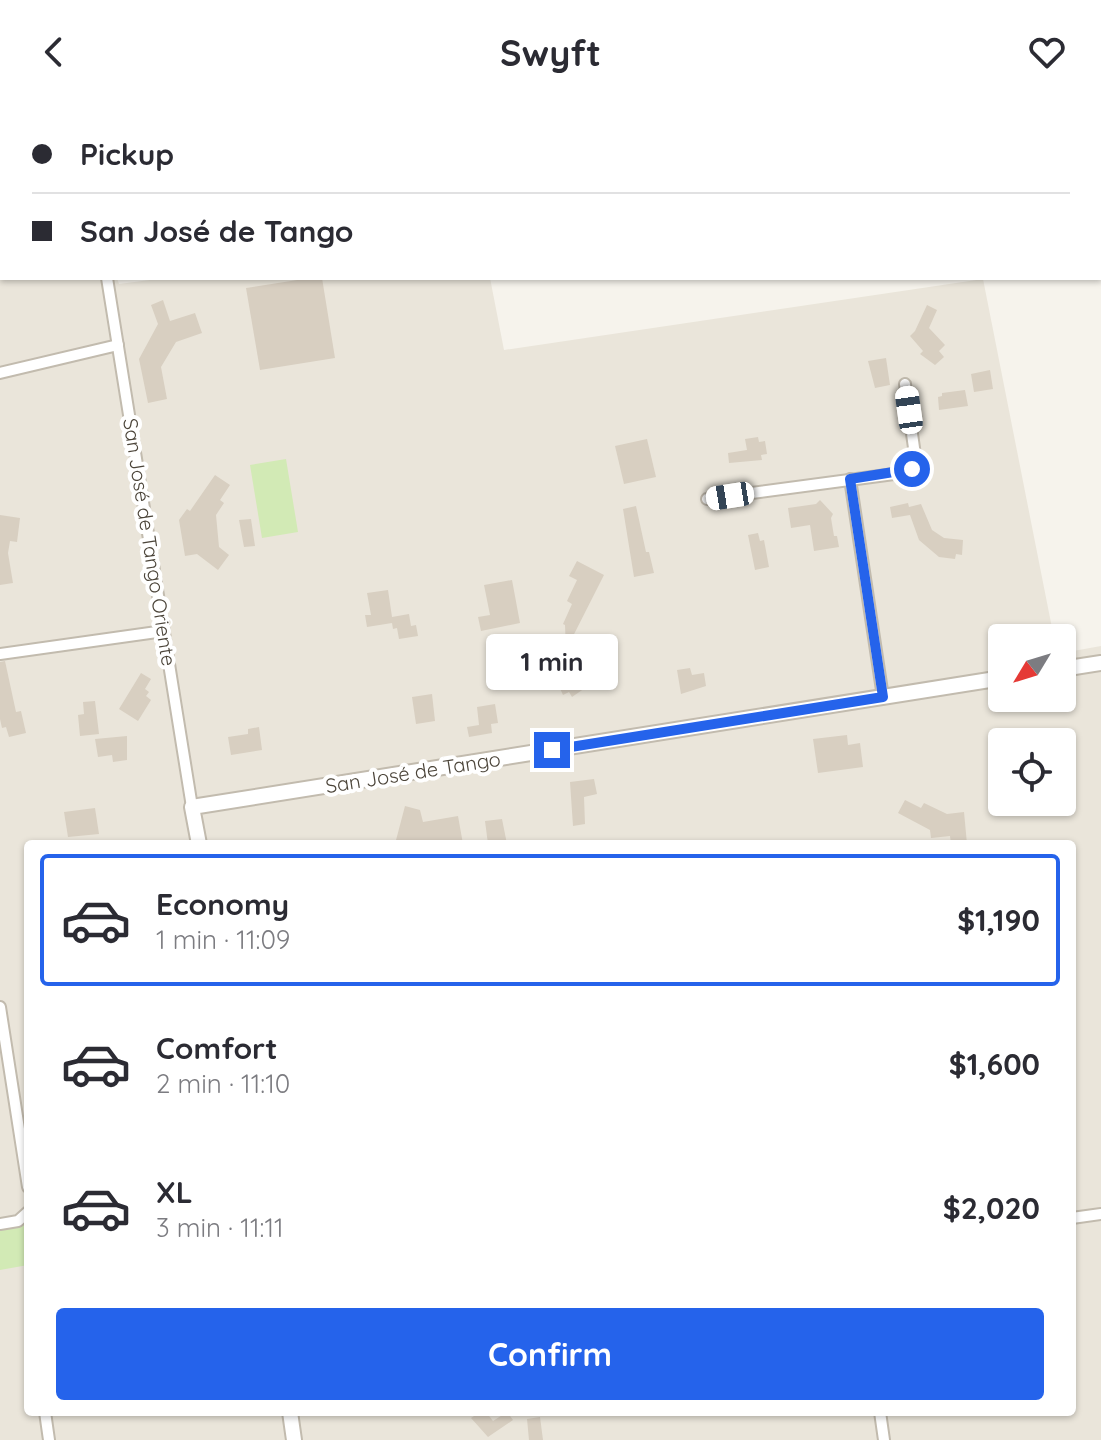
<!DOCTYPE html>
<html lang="en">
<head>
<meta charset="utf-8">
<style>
  :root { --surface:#fff; --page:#f2f2f3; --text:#2b2b33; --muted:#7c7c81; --line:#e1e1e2; --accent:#2563eb }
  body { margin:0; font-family:Quicksand,sans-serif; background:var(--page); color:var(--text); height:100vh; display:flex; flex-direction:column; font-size:30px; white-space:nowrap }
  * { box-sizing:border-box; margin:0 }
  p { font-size:26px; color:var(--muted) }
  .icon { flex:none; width:44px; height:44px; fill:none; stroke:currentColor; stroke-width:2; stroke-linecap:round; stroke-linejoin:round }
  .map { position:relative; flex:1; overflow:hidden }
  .drawer { position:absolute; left:24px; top:736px; width:1052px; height:576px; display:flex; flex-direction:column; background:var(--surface); border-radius:8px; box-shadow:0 2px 6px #0004 }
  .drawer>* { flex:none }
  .top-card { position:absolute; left:0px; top:0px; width:1102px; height:176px; box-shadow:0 2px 6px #0004; display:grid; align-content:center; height:176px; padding:0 32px; background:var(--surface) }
  .needle { width:52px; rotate:232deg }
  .controls { position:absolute; left:988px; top:520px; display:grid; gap:16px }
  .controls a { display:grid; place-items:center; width:88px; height:88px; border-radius:8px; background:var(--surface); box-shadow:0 2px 6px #0004; font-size:40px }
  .end { position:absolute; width:36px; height:36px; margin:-18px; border:10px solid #2563eb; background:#fff; box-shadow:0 0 0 4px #fff }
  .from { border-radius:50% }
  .bubble { position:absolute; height:56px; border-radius:8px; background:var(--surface); box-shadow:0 2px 6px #0004; font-size:26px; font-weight:700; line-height:56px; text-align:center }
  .car { position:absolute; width:24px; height:48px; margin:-24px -12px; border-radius:10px; box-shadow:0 0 6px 2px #0007; background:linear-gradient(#fff 24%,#345 0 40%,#fff 0 76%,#345 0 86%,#fff 0) }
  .top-card b { display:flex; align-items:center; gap:28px; height:76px; font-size:30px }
  .top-card b+b { border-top:2px solid var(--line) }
  .top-card i { width:20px; height:20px; background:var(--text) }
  ul { padding:14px 0 0; list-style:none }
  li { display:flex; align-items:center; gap:24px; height:132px; margin:0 16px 12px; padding:0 16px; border:4px solid transparent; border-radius:8px }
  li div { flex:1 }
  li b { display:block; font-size:30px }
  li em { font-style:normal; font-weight:700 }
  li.active { border-color:var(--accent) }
  li>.icon { width:72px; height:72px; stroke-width:1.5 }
  .primary-button { display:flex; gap:16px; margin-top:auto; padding:16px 32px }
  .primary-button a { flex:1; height:92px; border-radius:8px; background:var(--accent); color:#fff; font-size:32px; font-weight:700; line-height:92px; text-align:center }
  header { display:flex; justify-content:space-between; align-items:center; height:104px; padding:0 32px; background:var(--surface); font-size:36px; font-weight:700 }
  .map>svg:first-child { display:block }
  .residential { fill:#eae5da; fill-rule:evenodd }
  .green { fill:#d2eab5 }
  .building { fill:#d8cfc1 }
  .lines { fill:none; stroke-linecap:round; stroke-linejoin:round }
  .minor-casing { stroke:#c2bbae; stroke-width:14 }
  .tertiary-casing { stroke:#c2bbae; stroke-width:18 }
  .minor { stroke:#fff; stroke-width:10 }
  .tertiary { stroke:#fff; stroke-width:14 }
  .route { stroke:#2563eb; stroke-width:10 }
  .labels { text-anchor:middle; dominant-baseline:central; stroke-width:8; stroke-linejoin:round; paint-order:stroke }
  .street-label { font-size:20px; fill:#4b4439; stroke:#fff }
</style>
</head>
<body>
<header><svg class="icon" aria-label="back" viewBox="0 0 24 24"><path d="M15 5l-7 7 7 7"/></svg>Swyft<svg class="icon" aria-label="heart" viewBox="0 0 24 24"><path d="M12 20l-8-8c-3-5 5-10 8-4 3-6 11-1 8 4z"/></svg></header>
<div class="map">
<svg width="1101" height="1336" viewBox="0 0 1101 1336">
  <rect width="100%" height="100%" fill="#f6f3ec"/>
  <!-- residential -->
  <path class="residential" d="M0,0l92,2h-90v172h115l2,6 46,-6h325l14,72 479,-71 71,359h-52v60h60v-45l39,-7v794h-1101zM1002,638h60v60h-60zM28,740h1044v568h-1044z"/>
  <!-- green -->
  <g class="green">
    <path d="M286,355l12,73 -36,6 -12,-73z"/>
    <path d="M28,1118v43l-28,5v-41z"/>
  </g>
  <!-- building -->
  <g class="building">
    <path d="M310,174h12l13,80 -75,12 -14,-82z"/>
    <path d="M163,196l7,21 25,-8 7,20 -26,9 -15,25 6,32 -19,4 -9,-44 19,-35 -7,-19z"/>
    <path d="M927,201l10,5 -8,18 16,17 -6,6 5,6 -9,8 -15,-11 3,-3 -13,-15 5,-5z"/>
    <path d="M886,254l4,27 -15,3 -7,-27z"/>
    <path d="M990,266l3,19 -19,3 -3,-18z"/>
    <path d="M965,286l3,16 -29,4 -1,-13 4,-1v-3z"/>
    <path d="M758,333l1,5 6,-1 2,13 -6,1 1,5 -33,3 -1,-10 19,-3 -2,-11z"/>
    <path d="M647,335l9,38 -32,7 -9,-38z"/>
    <path d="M215,371l15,10 -10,15 4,3 -8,12 3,32 10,8 -11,15 -21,-16 -12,2 -6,-36 8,-11 3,2z"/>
    <path d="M820,396l13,14 -2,4 3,18h3l2,11 -25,4 -4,-26 -19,3 -3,-20 28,-4z"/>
    <path d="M908,399l1,4 12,-3 11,26 12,8 19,2 -1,15 -6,-1 -1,5 -16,-2 -20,-17 -9,-25 -18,3 -2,-11z"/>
    <path d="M636,402l10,46h3l5,21 -20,4 -11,-68z"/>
    <path d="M0,411l20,3 -3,24 -7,-1 -2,12 5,30 -13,2z"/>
    <path d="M251,415l4,27 -11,1 -5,-27z"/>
    <path d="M758,429l2,8 4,-1 5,27 -14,3 -7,-35z"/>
    <path d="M577,457l27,14 -38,75 -1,-25 -2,-1 9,-20 -5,-3 10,-21 -8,-4z"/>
    <path d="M512,476l8,43 -39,8 -3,-14 12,-2 -6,-30z"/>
    <path d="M388,486l4,27 17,-3 2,12 5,-1 2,11 -19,3 -2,-11 -4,1 -1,-6 -25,4 -2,-12h6l-4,-22z"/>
    <path d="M5,557l11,51 5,-1 5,22 -17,4 -3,-10 -4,1 -2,-9v-57z"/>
    <path d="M577,562l11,20 -16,11 -3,-5 -6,3 -7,-15z"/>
    <path d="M690,564l2,7 12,-2 2,13 -25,8 -4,-24z"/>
    <path d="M141,569l10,6 -6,10 4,3 -3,4 5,4 -13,21 -19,-12z"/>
    <path d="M432,590l3,27 -19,3 -4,-27z"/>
    <path d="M95,597l4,33 -19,2 -2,-21 6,-1 -1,-12z"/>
    <path d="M495,600l3,19 -7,1 1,9 -23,4 -2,-10 12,-2 -2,-18z"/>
    <path d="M259,623l3,23 -31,5 -3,-18 20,-3v-5z"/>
    <path d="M847,631l1,10 12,-2 3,24 -45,6 -5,-34z"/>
    <path d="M127,632v24l-14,2 -1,-7 -14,2 -3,-18z"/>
    <path d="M594,675l3,15 -13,3 1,27 -12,2 -3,-44z"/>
    <path d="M905,696l16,8 3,-5 23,11 17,-2 3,32h-16l-1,-8 -19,2 -1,-8 -32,-17z"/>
    <path d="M405,702l15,4 3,12 35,-6 5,28h-68z"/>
    <path d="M95,704l4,26 -31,3 -4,-25z"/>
    <path d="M502,715l5,25h-19l-3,-23z"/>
    <path d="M471,1308h15l7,9 14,-9 6,8 -25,17 -17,-19 3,-2z"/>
    <path d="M540,1313l3,23h-14l-2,-21z"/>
  </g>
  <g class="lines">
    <defs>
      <g id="minor">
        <path d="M78,0l1,2"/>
        <path d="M107,174l85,529"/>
        <path d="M0,269l118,-28"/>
        <path d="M850,375l33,218"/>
        <path d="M707,395l202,-27 7,-10 -11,-78"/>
        <path d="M0,550l164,-23"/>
        <path d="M0,903l28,180"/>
        <path d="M1072,1114l29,-4"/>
        <path d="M0,1120l18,-3 10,-9"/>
        <path d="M45,1308l4,28"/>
        <path d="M880,1308l4,28"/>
      </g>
      <g id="tertiary">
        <path d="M1062,565l39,-6"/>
        <path d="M199,740l-7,-37 810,-129"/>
        <path d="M290,1308l4,28"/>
      </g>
    </defs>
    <!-- minor casing -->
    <use href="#minor" class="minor-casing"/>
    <!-- tertiary casing -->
    <use href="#tertiary" class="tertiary-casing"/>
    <!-- minor -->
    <use href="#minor" class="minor"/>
    <!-- tertiary -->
    <use href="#tertiary" class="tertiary"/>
  </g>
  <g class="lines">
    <!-- route -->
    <path class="route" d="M552,646l331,-53 -33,-218 62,-10"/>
  </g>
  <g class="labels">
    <!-- street labels -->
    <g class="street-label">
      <text transform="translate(150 438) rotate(81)">San José de Tango Oriente</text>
      <text transform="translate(413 668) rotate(-9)">San José de Tango</text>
    </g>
  </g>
</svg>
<div class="controls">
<a><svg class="needle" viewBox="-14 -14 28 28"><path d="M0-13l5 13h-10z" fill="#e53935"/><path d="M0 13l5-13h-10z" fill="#7c7c81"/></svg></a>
<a><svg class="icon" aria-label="locate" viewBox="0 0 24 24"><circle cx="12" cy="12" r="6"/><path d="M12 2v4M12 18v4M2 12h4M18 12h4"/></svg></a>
</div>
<i class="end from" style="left:912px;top:365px"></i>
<i class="end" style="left:552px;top:646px"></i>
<div class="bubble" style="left:486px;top:530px;width:132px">1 min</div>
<i class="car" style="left:909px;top:306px;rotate:352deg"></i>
<i class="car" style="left:730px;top:392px;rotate:261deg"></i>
<div class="top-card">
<b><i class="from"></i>Pickup</b>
<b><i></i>San José de Tango</b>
</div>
<section class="drawer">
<ul>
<li class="active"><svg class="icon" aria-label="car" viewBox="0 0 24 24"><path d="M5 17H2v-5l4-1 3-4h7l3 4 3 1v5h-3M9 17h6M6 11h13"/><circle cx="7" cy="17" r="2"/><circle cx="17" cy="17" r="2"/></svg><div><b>Economy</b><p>1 min · 11:09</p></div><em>$1,190</em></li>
<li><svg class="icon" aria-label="car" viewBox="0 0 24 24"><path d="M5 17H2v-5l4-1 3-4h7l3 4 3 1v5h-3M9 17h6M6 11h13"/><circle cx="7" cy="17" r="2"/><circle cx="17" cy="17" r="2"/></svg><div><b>Comfort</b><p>2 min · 11:10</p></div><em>$1,600</em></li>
<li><svg class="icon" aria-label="car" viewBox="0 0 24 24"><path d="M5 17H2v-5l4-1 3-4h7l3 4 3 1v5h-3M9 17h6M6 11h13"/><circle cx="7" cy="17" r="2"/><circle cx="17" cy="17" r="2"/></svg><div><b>XL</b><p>3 min · 11:11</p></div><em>$2,020</em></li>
</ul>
<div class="primary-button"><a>Confirm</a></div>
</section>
</div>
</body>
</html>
